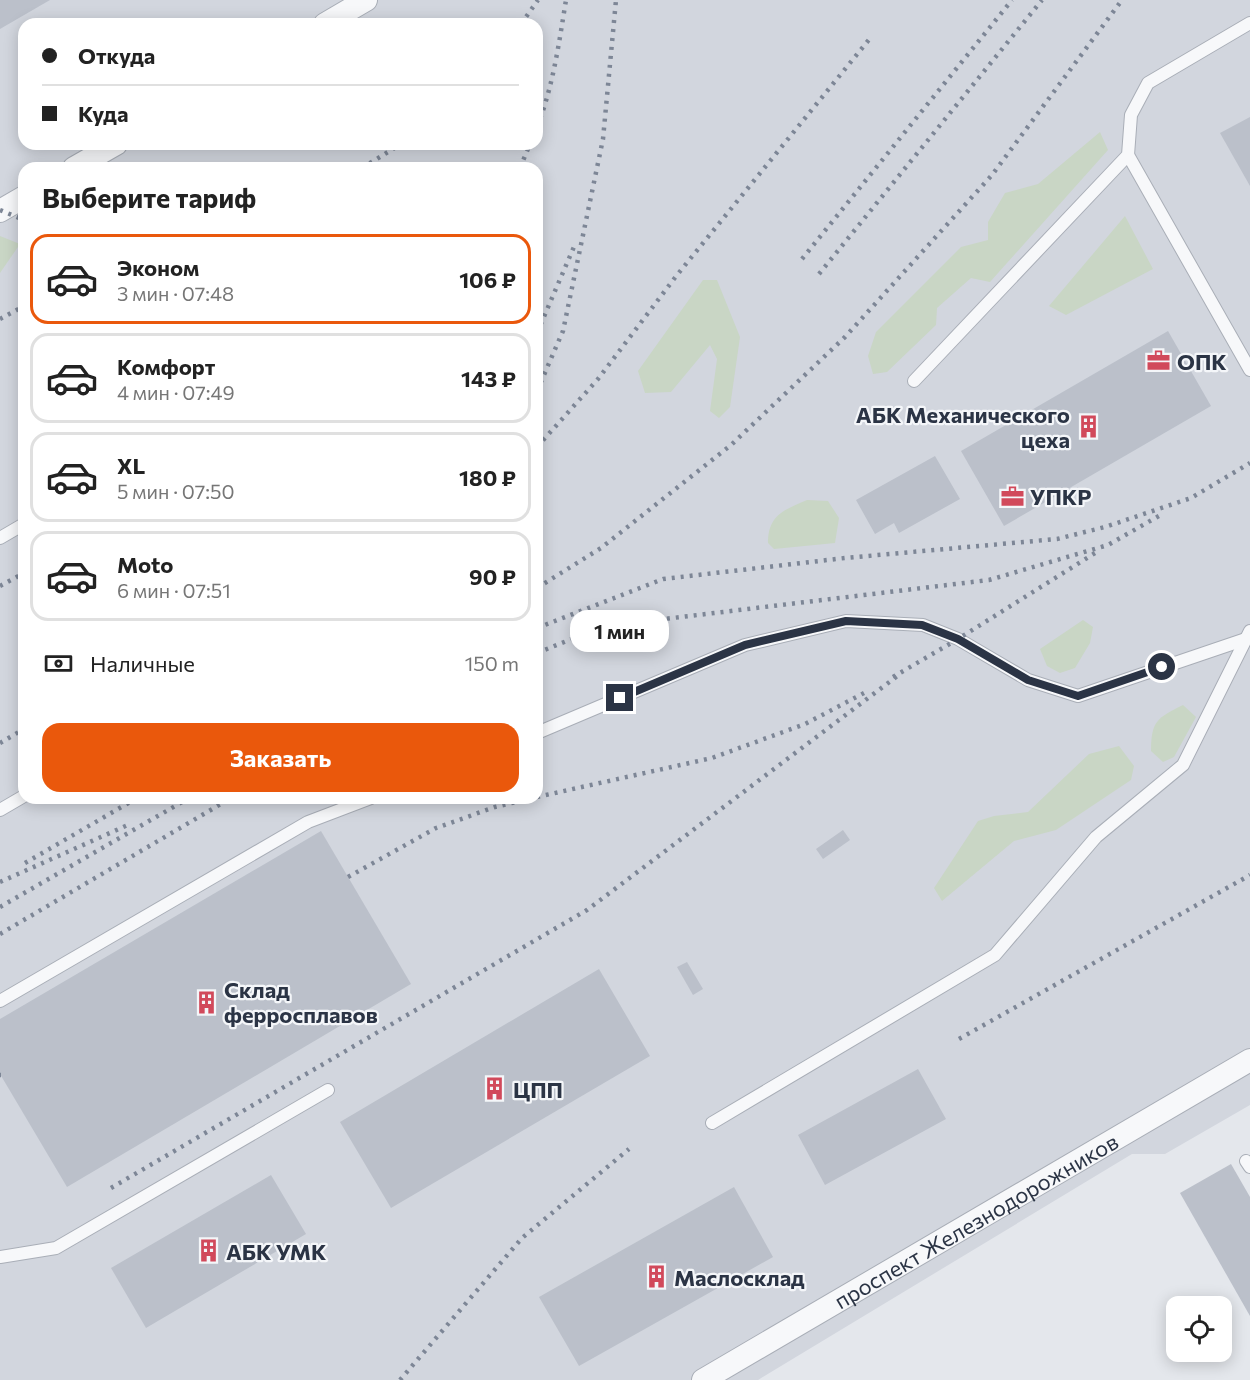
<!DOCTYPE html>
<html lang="ru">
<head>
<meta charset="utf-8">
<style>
  :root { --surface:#fff; --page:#f2f2f2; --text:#222; --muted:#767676; --line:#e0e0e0; --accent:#ea580c }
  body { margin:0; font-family:Commissioner,sans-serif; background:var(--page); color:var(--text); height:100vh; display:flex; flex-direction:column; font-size:22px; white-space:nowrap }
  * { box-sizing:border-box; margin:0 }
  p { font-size:20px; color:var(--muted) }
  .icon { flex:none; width:33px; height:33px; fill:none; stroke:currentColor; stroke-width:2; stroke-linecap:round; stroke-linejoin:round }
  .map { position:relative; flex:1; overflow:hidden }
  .sheet { position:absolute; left:18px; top:162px; width:525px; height:642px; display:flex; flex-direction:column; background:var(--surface); border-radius:18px; box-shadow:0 3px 15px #0003 }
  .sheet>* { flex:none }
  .top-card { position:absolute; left:18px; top:18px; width:525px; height:132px; border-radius:18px; box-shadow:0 3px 15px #0003; display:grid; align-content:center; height:132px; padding:0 24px; background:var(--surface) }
  .fabs { position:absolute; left:1166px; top:1296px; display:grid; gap:12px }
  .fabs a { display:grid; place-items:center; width:66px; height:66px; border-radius:12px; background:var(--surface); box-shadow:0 3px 15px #0003; font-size:30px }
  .end { position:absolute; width:27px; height:27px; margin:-14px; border:8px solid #2b3445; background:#fff; box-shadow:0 0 0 3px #fff }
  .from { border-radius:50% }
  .bubble { position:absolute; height:42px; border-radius:18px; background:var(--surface); box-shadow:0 3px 15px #0003; font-size:20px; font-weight:700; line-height:42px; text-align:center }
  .top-card b { display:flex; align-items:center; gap:21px; height:57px; font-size:22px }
  .top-card b+b { border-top:2px solid var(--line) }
  .top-card i { width:15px; height:15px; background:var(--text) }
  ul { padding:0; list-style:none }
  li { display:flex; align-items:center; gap:18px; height:90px; margin:0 12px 9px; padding:0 12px; border:3px solid var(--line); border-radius:18px }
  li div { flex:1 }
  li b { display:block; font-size:22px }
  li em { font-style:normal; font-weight:700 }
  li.active { border-color:var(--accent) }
  li>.icon { width:54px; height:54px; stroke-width:1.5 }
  h2 { padding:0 24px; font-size:27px; line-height:72px }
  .pay { display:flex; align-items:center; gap:15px; height:66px; padding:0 24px; font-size:22px }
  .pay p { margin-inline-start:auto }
  .primary-button { display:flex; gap:12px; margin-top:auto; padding:12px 24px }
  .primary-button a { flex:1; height:69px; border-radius:18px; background:var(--accent); color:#fff; font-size:24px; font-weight:700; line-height:69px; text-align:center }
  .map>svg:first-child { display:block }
  .built { fill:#d2d6de; fill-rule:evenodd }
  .green { fill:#c9d6c5 }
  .building { fill:#bbc0ca }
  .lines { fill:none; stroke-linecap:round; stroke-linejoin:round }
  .lane-casing { stroke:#a9aeb7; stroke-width:14 }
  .street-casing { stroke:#a9aeb7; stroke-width:24 }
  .lane { stroke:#f7f8fa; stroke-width:12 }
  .street { stroke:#f7f8fa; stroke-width:22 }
  .rail { stroke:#7d8696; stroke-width:4.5; stroke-dasharray:3 6; stroke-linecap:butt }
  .route { stroke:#2b3445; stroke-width:8 }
  .labels { text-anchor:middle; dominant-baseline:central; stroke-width:4.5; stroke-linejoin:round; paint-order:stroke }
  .poi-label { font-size:22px; font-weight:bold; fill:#2b3445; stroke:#f4f6f9; text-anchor:start }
  .street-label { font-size:22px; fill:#2b3445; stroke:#f4f6f9 }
</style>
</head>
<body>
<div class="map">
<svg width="1250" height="1380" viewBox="0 0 1250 1380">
  <rect width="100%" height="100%" fill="#e4e7ec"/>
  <!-- built -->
  <path class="built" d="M0,0h1250v1105l-85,49h-33l-374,226h-758zM24,24h513v120h-513zM24,168h513v630h-513z"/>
  <!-- green -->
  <g class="green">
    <path d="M1100,132l8,18 -118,132 -19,-4 -34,30 -1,17 -49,47 -14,2 -5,-18 8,-24 85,-85 27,-7v-18l17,-29 33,-9z"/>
    <path d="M1125,216l28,53 -87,46 -17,-9z"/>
    <path d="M0,236l20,8 -20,29z"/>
    <path d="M703,280h14l23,57 -10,70 -11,11 -9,-7 7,-52 -7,-14 -39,47 -26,1 -7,-22z"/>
    <path d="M807,500l21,1 11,17 -4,25 -61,6 -6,-6c0,-28 16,-33 39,-43z"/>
    <path d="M1083,620l10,7 -3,16 -15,25 -15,5 -13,-7 -7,-17z"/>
    <path d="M1183,705l13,12 -22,40 -11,5 -12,-11c0,-30 6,-33 32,-46z"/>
    <path d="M1119,746l15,20 -3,14 -75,50 -42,11 -72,60 -8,-13 44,-67 16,-5 34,-4 61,-58z"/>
  </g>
  <!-- building -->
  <g class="building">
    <path d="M0,0h50l-50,29z"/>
    <path d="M1250,117v69l-30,-53z"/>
    <path d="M1168,331l43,75 -207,120 -43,-75z"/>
    <path d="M935,456l25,43 -61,34 -5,-10 -19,11 -19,-34z"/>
    <path d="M843,830l7,10 -27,19 -7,-10z"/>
    <path d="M321,831l90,153 -344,203 -67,-113v-55z"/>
    <path d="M687,962l16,27 -10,6 -16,-28z"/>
    <path d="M599,969l51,87 -259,152 -51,-86z"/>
    <path d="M918,1069l28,50 -121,66 -27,-50z"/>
    <path d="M1231,1164l19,33v119l-70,-123z"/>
    <path d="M271,1175l35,59 -160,94 -35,-60z"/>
    <path d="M734,1187l39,70 -194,109 -40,-69z"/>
  </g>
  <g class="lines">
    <defs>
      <g id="lane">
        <path d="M1128,155l122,215"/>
        <path d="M914,381l214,-226 3,-40 17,-32 102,-60"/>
        <path d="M0,538l24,-14"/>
        <path d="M537,733l208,-88 101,-24 77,4 35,14 70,41 50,16 168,-57"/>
        <path d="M0,810l24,-14"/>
        <path d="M0,1001l308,-179 63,-24"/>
        <path d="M712,1123l283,-168 101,-118 87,-72 67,-134"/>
        <path d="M1246,1161l4,6"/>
        <path d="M0,1257l56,-9 272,-158"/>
      </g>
      <g id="street">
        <path d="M325,24l41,-24"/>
        <path d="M74,168l42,-24"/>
        <path d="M0,211l24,-14"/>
        <path id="s1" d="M703,1380l547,-320"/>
      </g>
    </defs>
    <!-- lane casing -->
    <use href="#lane" class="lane-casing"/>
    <!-- street casing -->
    <use href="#street" class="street-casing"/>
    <!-- lane -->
    <use href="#lane" class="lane"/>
    <!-- street -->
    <use href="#street" class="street"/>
    <!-- rail -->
    <g class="rail">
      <path d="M521,24l17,-24"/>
      <path d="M537,127c16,-40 22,-84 29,-127"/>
      <path d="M362,168l39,-24"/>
      <path d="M520,168l10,-24"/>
      <path d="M0,210l24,10"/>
      <path d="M802,259l210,-259"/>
      <path d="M819,274l223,-274"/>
      <path d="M0,319l24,-13"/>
      <path d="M537,333l39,-91"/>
      <path d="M537,391l26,-60 40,-192 13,-139"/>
      <path d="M537,447l61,-68 79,-104 195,-239"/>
      <path d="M0,586l24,-13"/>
      <path d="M537,588l64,-40 130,-103 114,-108 147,-162 130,-175"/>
      <path d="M537,628l126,-49 182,-21 212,-19 48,-12 86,-29 59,-35"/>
      <path d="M537,653l37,-15 57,-15 358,-43 119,-35 56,-32"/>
      <path d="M893,677l65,-38 137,-86"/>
      <path d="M0,743l24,-14"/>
      <path d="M537,797l175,-39 93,-34 59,-31"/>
      <path d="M25,863l112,-65"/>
      <path d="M348,877l88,-49 59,-21 38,-9"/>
      <path d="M0,882l130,-58"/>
      <path d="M0,907l189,-109"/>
      <path d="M0,934l231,-136"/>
      <path d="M959,1039l291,-164"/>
      <path d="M0,1075h1"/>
      <path d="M111,1188l476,-278 313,-236"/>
      <path d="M400,1380l122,-142 107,-89"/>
    </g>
  </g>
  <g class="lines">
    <!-- route -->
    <path class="route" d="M620,698l125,-53 101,-24 76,4 36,14 70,41 50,16 84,-29"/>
  </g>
  <!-- icons -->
  <defs>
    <symbol id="office-bare" viewBox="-9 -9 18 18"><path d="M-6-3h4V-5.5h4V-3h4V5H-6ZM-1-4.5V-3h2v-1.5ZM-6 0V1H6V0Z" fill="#d1495b" stroke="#f4f6f9" stroke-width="2.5" paint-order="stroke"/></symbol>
    <symbol id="building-bare" viewBox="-9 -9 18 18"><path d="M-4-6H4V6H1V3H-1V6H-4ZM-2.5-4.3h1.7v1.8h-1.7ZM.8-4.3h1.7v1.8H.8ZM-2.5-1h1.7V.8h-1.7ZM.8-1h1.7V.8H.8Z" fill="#d1495b" stroke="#f4f6f9" stroke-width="2.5" paint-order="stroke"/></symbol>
  </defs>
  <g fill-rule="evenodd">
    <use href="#office-bare" x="1142" y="344" width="33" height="33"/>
    <use href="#building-bare" x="1072" y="410" width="33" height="33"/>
    <use href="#office-bare" x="996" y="480" width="33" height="33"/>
    <use href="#building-bare" x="190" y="986" width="33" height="33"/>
    <use href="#building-bare" x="478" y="1072" width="33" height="33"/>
    <use href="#building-bare" x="192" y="1234" width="33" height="33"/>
    <use href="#building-bare" x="640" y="1260" width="33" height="33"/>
  </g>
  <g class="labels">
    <!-- poi labels -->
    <g class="poi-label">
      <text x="1177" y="361">ОПК</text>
      <text x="1070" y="414" text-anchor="end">АБК Механического<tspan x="1070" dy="25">цеха</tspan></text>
      <text x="1030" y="496">УПКР</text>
      <text x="224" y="989">Склад<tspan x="224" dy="25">ферросплавов</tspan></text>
      <text x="513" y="1089">ЦПП</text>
      <text x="226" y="1251">АБК УМК</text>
      <text x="674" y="1277">Маслосклад</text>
    </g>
    <!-- street labels -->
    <g class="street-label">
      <text stroke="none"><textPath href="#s1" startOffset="316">проспект Железнодорожников</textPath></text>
    </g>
  </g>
</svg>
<div class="fabs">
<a><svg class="icon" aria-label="locate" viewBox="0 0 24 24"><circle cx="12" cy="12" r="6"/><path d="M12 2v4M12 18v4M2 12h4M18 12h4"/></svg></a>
</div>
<i class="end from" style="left:1162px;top:667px"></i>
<i class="end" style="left:620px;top:698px"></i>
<div class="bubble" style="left:570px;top:610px;width:99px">1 мин</div>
<div class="top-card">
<b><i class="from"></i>Откуда</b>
<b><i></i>Куда</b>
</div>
<section class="sheet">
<h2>Выберите тариф</h2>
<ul>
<li class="active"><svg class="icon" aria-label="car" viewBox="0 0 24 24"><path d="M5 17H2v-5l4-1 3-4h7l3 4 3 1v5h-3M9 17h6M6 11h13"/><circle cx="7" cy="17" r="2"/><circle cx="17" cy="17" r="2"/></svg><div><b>Эконом</b><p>3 мин · 07:48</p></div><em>106 ₽</em></li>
<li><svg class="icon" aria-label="car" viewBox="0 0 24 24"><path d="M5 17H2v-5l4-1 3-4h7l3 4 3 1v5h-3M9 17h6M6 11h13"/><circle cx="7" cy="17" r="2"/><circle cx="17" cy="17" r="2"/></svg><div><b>Комфорт</b><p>4 мин · 07:49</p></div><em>143 ₽</em></li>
<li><svg class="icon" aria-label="car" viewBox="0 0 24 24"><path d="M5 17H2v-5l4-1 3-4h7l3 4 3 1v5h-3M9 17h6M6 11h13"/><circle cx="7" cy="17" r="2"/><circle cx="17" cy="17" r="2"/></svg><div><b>XL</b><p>5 мин · 07:50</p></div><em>180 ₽</em></li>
<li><svg class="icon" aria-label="car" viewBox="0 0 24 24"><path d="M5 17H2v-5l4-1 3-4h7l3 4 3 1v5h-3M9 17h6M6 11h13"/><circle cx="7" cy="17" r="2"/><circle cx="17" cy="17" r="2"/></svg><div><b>Moto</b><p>6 мин · 07:51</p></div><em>90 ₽</em></li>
</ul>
<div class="pay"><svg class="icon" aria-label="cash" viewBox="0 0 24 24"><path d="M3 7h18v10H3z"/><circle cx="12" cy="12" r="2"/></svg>Наличные<p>150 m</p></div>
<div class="primary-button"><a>Заказать</a></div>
</section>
</div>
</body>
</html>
